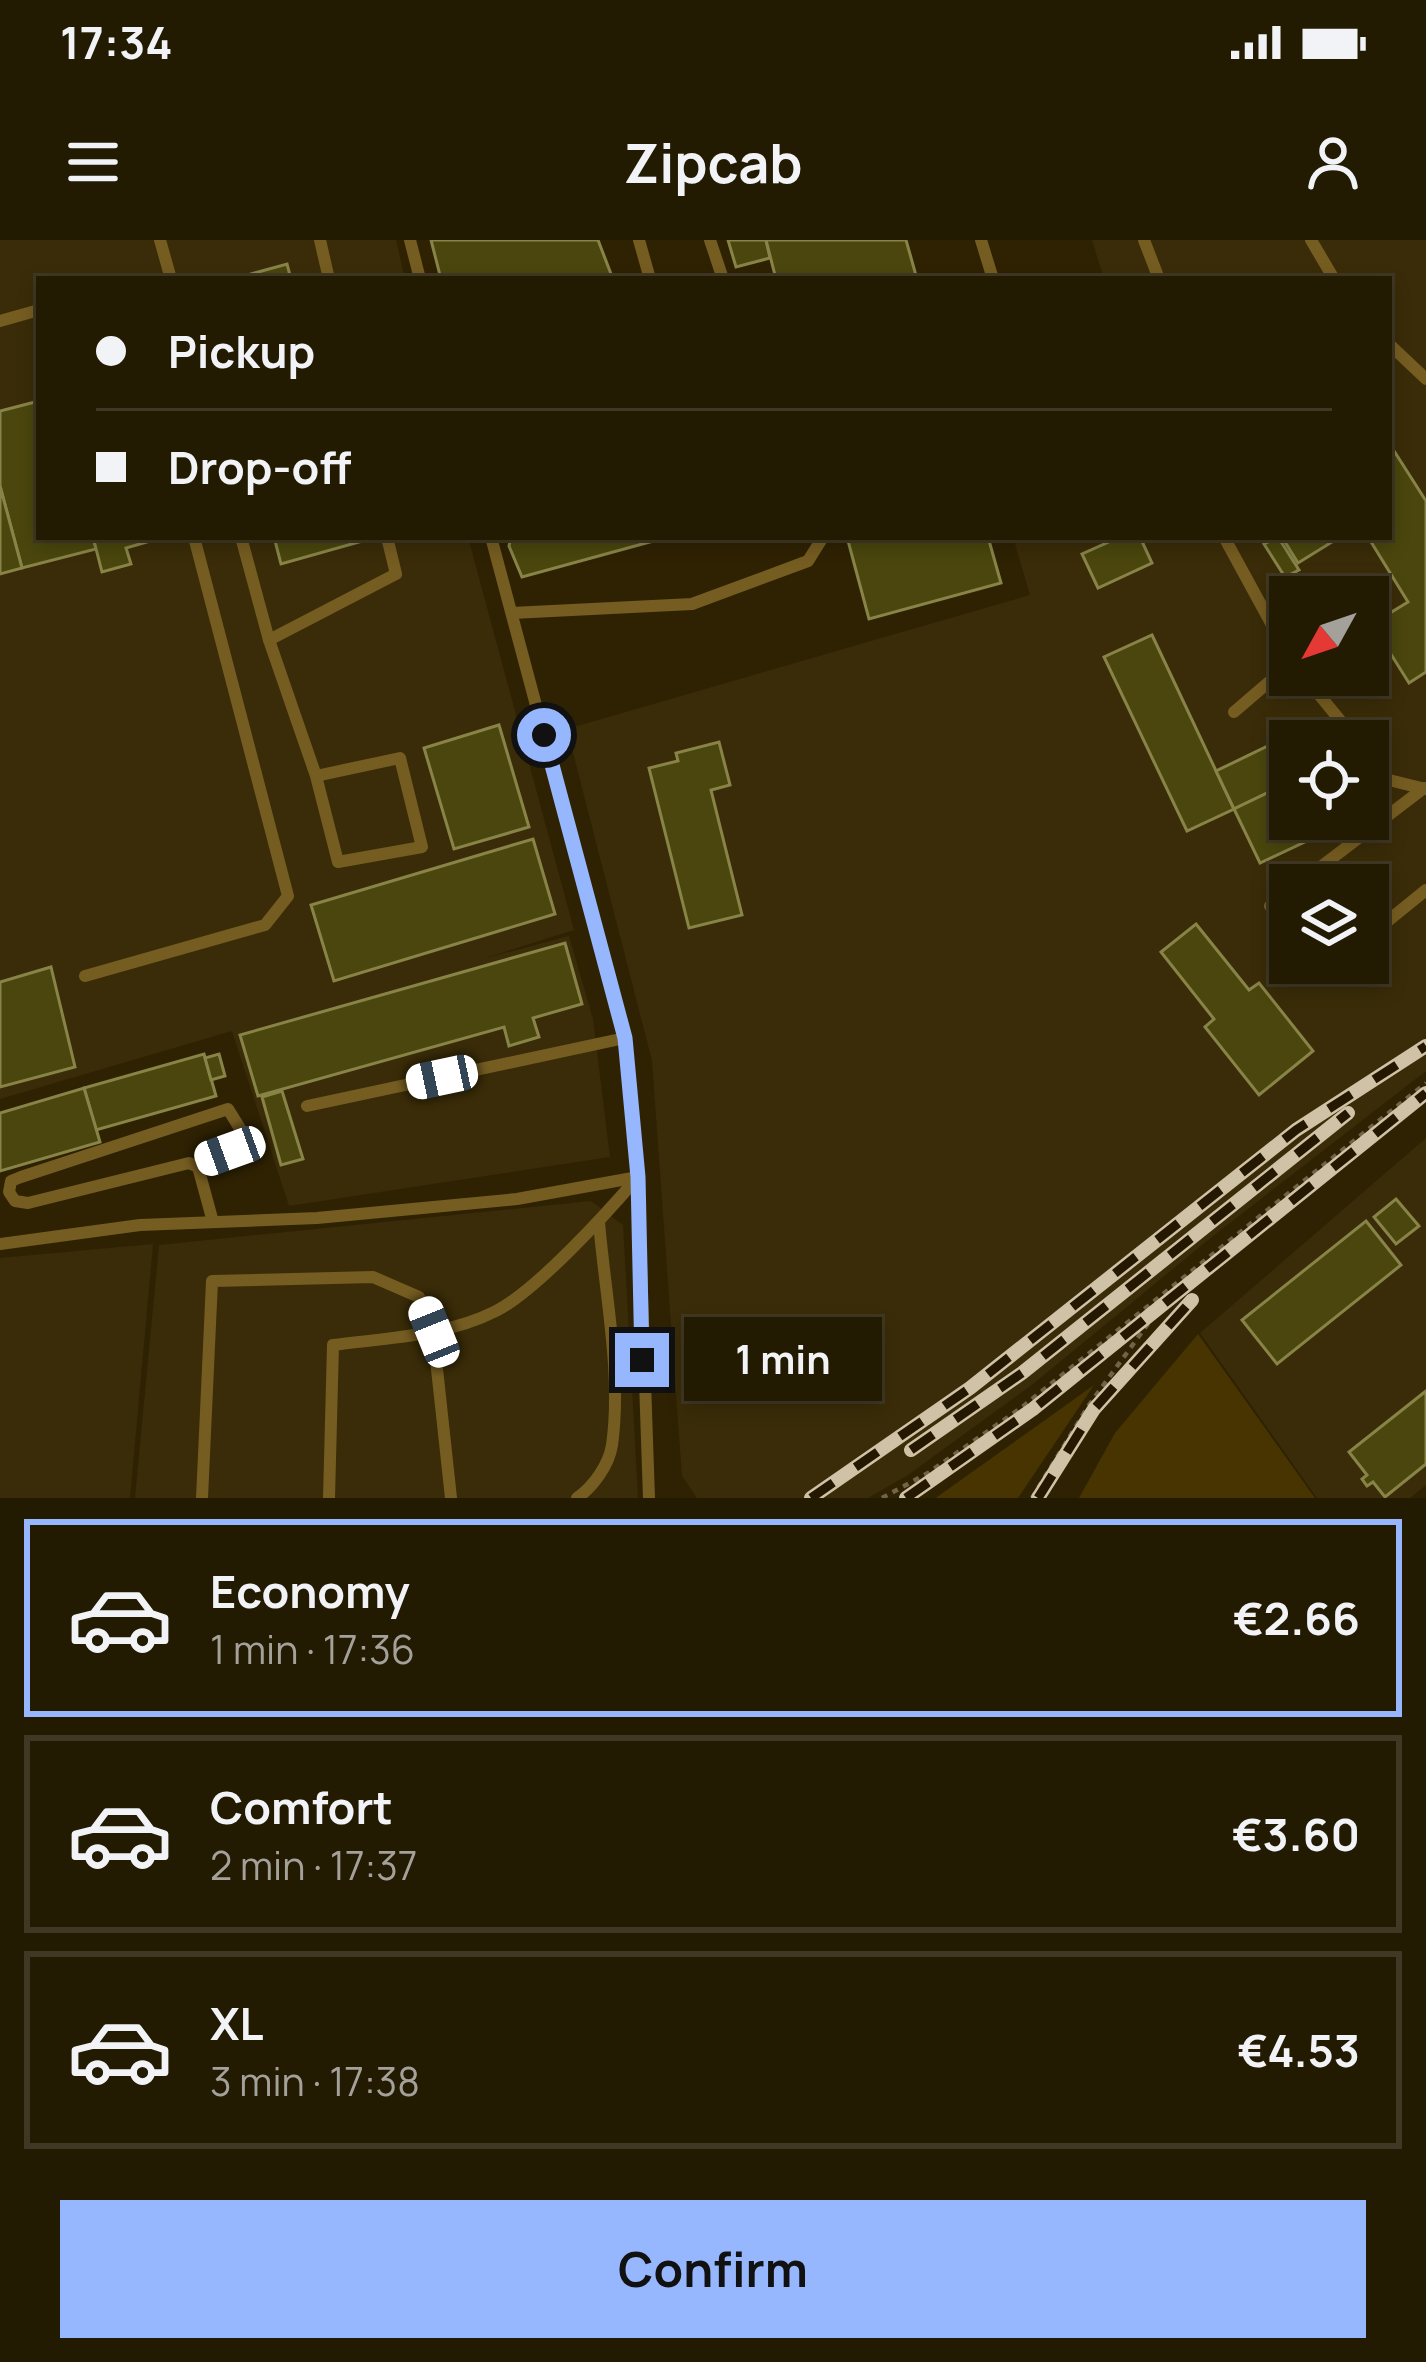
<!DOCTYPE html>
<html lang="en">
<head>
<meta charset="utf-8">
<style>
  :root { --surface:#231a02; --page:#2f2711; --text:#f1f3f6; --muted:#a3a199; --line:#403824; --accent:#96b6fd }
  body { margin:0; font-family:Manrope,sans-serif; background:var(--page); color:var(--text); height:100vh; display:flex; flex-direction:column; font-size:45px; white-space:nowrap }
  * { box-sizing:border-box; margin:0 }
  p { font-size:39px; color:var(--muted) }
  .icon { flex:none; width:66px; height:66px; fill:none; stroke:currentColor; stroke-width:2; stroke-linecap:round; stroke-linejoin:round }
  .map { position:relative; height:1258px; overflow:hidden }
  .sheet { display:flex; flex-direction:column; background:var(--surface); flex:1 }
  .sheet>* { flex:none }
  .banner { position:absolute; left:36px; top:36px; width:1356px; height:264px; border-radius:0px; box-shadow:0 6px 18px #0003,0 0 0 3px var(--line); display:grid; align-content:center; height:264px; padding:0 60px; background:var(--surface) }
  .needle { width:78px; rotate:230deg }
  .controls { position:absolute; left:1269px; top:336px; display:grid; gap:24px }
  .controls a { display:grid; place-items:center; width:120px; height:120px; border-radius:0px; background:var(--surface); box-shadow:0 6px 18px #0003,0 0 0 3px var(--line); font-size:60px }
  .end { position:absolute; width:54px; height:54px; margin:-27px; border:15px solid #96b6fd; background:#111; box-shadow:0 0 0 6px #111 }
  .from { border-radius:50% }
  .bubble { position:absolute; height:84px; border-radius:0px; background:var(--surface); box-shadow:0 6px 18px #0003,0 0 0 3px var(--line); font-size:39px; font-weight:700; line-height:84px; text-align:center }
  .car { position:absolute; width:36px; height:72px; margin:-36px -18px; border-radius:15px; box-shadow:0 0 9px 3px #0007; background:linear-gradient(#fff 24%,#345 0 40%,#fff 0 76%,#345 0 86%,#fff 0) }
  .banner b { display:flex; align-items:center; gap:42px; height:114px; font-size:45px }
  .banner b+b { border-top:3px solid var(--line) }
  .banner i { width:30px; height:30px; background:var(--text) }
  ul { padding:21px 0 0; list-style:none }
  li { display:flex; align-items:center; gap:36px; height:198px; margin:0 24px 18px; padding:0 36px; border:6px solid var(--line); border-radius:0px }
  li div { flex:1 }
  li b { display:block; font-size:45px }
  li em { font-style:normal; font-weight:700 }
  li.active { border-color:var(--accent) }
  li>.icon { width:108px; height:108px; stroke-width:1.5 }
  .cta { display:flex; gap:24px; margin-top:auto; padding:24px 60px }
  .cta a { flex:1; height:138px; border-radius:0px; background:var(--accent); color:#111; font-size:48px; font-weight:700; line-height:138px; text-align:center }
  .status { display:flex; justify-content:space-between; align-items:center; height:84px; padding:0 60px; background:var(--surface); direction:ltr }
  .status svg { height:33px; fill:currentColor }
  header { display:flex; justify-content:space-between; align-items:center; height:156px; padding:0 60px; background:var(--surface); font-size:54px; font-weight:700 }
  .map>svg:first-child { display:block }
  .built { fill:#3a2c08; fill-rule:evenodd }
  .green { fill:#473400 }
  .building { fill:#4a460d; stroke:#888448; stroke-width:3 }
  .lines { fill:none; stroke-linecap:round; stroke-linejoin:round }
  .path { stroke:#716346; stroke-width:4.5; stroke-dasharray:6 6; stroke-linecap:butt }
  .lane { stroke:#755c21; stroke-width:12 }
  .rail-casing { stroke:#d0c2a6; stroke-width:14 }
  .rail { stroke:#251800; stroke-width:9; stroke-dasharray:27; stroke-linecap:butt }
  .route { stroke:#96b6fd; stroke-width:15 }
</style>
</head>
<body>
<div class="status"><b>17:34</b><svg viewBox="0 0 49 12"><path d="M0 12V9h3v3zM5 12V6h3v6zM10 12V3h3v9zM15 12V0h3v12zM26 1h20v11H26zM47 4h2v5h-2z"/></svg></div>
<header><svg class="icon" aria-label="menu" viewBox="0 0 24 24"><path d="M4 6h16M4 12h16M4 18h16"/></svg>Zipcab<svg class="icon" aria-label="person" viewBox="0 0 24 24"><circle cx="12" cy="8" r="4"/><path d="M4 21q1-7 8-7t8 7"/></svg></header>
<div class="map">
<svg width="1426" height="1258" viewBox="0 0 1426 1258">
  <rect width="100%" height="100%" fill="#2f2203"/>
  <!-- built -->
  <g class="built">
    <path d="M0,0h396l9,39h-366v258h429l106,393 -92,29 87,-23 24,83 17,138 -321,49 -57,-175 -232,68z"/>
    <path d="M1092,0h334v831l-213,165 -180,148 -125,91 -40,23h-171l-15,-22 -30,-415 -85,-332 463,-134 -17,-58h376v-258h-285zM1290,357h78v78h-78zM1290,501h78v78h-78zM1290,645h78v78h-78z"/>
    <path d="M1426,898v347l-16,13h-93l-117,-165z"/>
    <path d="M591,961l32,24 15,273h-503l24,-253z"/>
    <path d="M153,1004l-23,254h-130v-240z"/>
  </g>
  <!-- green -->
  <g class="green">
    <path d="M1198,1094l117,164h-236l36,-65z"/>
    <path d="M1094,1145l-76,113h-82l1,-1z"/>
  </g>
  <!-- building -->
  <g class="building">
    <path d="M431,0h167l13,34 -2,5h-168z"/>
    <path d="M728,0h38l4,18 -34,9z"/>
    <path d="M766,0h140l11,39h-141z"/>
    <path d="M287,24l4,15h-58z"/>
    <path d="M39,161v136h54l3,12 -74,19 -22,-82v-75z"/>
    <path d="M1389,203l37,58v171l-17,11 -37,-59 36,-22 -40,-65h21z"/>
    <path d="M0,246l22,82 -22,6z"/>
    <path d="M93,297h71l-38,11 5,16 -29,8z"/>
    <path d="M274,297h83l2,5 -78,22z"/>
    <path d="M511,297h157l-146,40 -13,-31z"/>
    <path d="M847,297h141l13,46 -132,36z"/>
    <path d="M1120,297h20l12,26 -54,25 -16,-34z"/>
    <path d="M1278,297l21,33 -14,7 -21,-33z"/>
    <path d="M1282,297h58l-42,26z"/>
    <path d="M1152,395l82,174 -47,22 -83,-174z"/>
    <path d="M499,485l30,102 -75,22 -30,-101z"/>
    <path d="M719,502l11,43 -19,5 31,125 -53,13 -40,-160 29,-7 -2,-8z"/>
    <path d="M1276,502l14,29v11l-56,27 -18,-38z"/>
    <path d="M1290,542v37h32l6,12 -68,32 -26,-54z"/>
    <path d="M533,599l22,75 -221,67 -23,-76z"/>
    <path d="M1196,684l53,66 10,-7 54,68 -54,44 -54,-68 9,-8 -53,-67z"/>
    <path d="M565,703l17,61 -49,14 6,19 -30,9 -5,-19 -246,69 -18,-61z"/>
    <path d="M51,727l24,100 -75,20v-105z"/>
    <path d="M204,814l12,42 -120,34 -12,-42z"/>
    <path d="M219,814l6,22 -14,4 -6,-22z"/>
    <path d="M84,848l16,54 -100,29v-58z"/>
    <path d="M282,851l21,68 -22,6 -19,-68z"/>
    <path d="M1396,959l23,27 -23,18 -22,-27z"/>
    <path d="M1366,981l35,44 -124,99 -35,-44z"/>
    <path d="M1426,1151v73l-41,33 -12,-15 -6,4 -5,-7 5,-4 -18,-23z"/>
  </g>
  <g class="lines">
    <!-- path -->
    <g class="path">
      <path d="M882,1258l46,-25 93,-65 405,-325"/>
      <path d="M1032,1258l57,-93 82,-113"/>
    </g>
    <!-- lane -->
    <g class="lane">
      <path d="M160,0l11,39"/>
      <path d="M320,0l9,39"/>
      <path d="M410,0l10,39"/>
      <path d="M639,0l11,39"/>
      <path d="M710,0l13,39"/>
      <path d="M981,0l12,39"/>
      <path d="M1144,0l15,39"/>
      <path d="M1311,0l23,39"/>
      <path d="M0,81l39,-11"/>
      <path d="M1389,104l37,35"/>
      <path d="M241,297l28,103"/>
      <path d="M1224,297l66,121"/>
      <path d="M512,373l180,-9 116,-43 15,-24"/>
      <path d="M1303,435l54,66"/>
      <path d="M1234,472l56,-48"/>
      <path d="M1368,514l21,26 36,9"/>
      <path d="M316,536l84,-18 22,89 -84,15 -22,-86 -47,-136 127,-66 -9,-37"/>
      <path d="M1297,645l127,-97"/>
      <path d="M1290,650l-20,16 20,24"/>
      <path d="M1368,697l58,-47"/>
      <path d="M1317,723l8,10 12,-10"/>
      <path d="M85,736l180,-51 23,-29 -94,-359"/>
      <path d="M625,798l13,139 11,321"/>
      <path d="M307,866l318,-68 -134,-501"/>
      <path d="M198,927l-9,-4 -161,40 -13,-2 -6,-9 2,-11 10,-4 207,-68 16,26 -4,10 -42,22 15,55"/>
      <path d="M0,1004l140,-19 177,-7 200,-19 121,-22"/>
      <path d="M202,1258l10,-217 161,-4 46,20 14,35 18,166"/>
      <path d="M329,1258l4,-153c54,-7 114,-9 163,-34 41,-21 110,-97 141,-133"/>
      <path d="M577,1258c16,-11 32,-33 35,-53 10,-71 -7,-151 -13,-223"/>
    </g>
    <defs>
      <g id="rail">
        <path d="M911,1210l111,-77 326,-260"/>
        <path d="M811,1258l159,-110 326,-258 130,-84"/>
        <path d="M906,1258l127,-89 393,-316"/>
        <path d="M1038,1258l56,-89 98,-109"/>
      </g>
    </defs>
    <!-- rail casing -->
    <use href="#rail" class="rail-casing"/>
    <!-- rail -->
    <use href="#rail" class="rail"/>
  </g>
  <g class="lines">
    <!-- route -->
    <path class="route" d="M544,495l81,303 13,139 4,183"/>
  </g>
</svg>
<div class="controls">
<a><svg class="needle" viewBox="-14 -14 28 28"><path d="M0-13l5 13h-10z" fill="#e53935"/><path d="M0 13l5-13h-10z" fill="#a3a199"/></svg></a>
<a><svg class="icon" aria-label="locate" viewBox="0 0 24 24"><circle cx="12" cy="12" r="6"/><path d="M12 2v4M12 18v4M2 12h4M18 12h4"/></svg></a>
<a><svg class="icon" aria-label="layers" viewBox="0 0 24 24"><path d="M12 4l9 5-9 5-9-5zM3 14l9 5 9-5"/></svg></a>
</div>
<i class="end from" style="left:544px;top:495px"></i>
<i class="end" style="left:642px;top:1120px"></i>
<div class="bubble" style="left:684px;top:1077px;width:198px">1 min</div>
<i class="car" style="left:442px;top:837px;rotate:258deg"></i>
<i class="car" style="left:230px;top:911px;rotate:250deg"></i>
<i class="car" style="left:434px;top:1092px;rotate:338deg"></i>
<div class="banner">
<b><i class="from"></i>Pickup</b>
<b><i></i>Drop-off</b>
</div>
</div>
<section class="sheet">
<ul>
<li class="active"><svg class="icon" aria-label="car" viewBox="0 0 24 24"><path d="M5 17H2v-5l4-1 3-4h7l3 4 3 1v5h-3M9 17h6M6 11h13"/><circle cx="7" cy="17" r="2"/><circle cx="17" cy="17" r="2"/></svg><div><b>Economy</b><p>1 min · 17:36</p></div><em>€2.66</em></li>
<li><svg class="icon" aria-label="car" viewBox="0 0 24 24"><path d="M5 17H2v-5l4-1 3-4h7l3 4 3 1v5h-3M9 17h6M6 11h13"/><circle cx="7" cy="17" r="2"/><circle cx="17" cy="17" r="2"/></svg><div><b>Comfort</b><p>2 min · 17:37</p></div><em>€3.60</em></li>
<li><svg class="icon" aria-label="car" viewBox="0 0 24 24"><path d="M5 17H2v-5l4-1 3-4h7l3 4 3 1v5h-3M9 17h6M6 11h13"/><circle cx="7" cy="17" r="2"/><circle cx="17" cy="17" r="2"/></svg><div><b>XL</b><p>3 min · 17:38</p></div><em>€4.53</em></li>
</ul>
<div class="cta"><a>Confirm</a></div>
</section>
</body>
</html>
